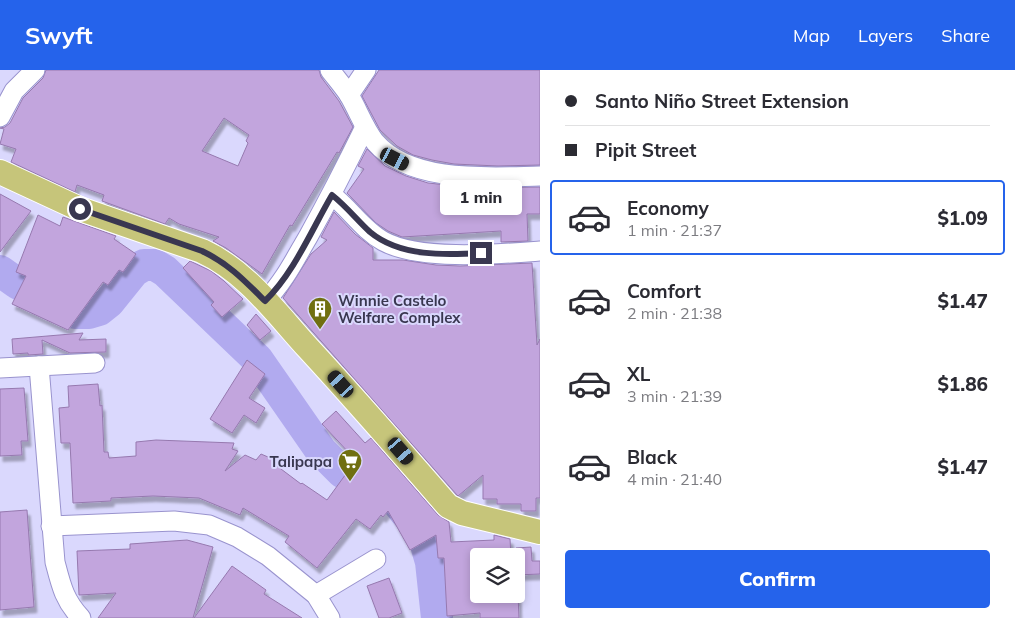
<!DOCTYPE html>
<html lang="en">
<head>
<meta charset="utf-8">
<style>
  :root { --surface:#fff; --page:#f2f2f3; --text:#2b2b33; --muted:#7c7c81; --line:#e1e1e2; --accent:#2563eb }
  body { margin:0; font-family:Mulish,sans-serif; background:var(--page); color:var(--text); height:100vh; display:flex; flex-direction:column; font-size:19px; white-space:nowrap }
  * { box-sizing:border-box; margin:0 }
  p { font-size:16px; color:var(--muted) }
  .icon { flex:none; width:28px; height:28px; fill:none; stroke:currentColor; stroke-width:2; stroke-linecap:round; stroke-linejoin:round }
  .map { position:relative; flex:1; overflow:hidden }
  .sheet { display:flex; flex-direction:column; background:var(--surface); width:475px }
  .sheet>* { flex:none }
  .guide { display:grid; align-content:center; height:110px; padding:0 25px; background:var(--surface) }
  .fabs { position:absolute; left:470px; top:478px; display:grid; gap:10px }
  .fabs a { display:grid; place-items:center; width:55px; height:55px; border-radius:5px; background:var(--surface); box-shadow:0 2px 8px #0003; font-size:25px }
  .end { position:absolute; width:22px; height:22px; margin:-11px; border:6px solid #393750; background:#fff; box-shadow:0 0 0 2px #fff }
  .from { border-radius:50% }
  .bubble { position:absolute; height:35px; border-radius:5px; background:var(--surface); box-shadow:0 2px 8px #0003; font-size:16px; font-weight:800; line-height:35px; text-align:center }
  .car { position:absolute; width:15px; height:30px; margin:-15px -8px; border-radius:6px; box-shadow:0 0 4px 1px #0007; background:linear-gradient(#222 24%,#8ab4d8 0 40%,#222 0 76%,#8ab4d8 0 86%,#222 0) }
  .guide b { display:flex; align-items:center; gap:18px; height:48px; font-size:19px }
  .guide b+b { border-top:1px solid var(--line) }
  .guide i { width:12px; height:12px; background:var(--text) }
  ul { padding:0; list-style:none }
  li { display:flex; align-items:center; gap:15px; height:75px; margin:0 10px 8px; padding:0 15px; border:2px solid transparent; border-radius:5px }
  li div { flex:1 }
  li b { display:block; font-size:19px }
  li em { font-style:normal; font-weight:800 }
  li.current { border-color:var(--accent) }
  li>.icon { width:45px; height:45px; stroke-width:1.5 }
  .action { display:flex; gap:10px; margin-top:auto; padding:10px 25px }
  .action a { flex:1; height:58px; border-radius:5px; background:var(--accent); color:#fff; font-size:20px; font-weight:800; line-height:58px; text-align:center }
  header { display:flex; align-items:center; gap:30px; box-sizing:border-box; height:70px; padding:0 25px; background:var(--accent); color:#fff }
  header strong { font-size:24px }
  nav { display:flex; gap:28px; margin-inline-start:auto; font-size:18px }
  main { display:flex; flex:1; min-height:0 }
  .map>svg:first-child { display:block }
  .lines { fill:none; stroke-linecap:round; stroke-linejoin:round }
  .river { stroke:#b1aaef; stroke-width:32 }
  .building { fill:#c2a5dd; stroke:#9679af; fill-rule:evenodd; filter:url(#shadow) }
  .minor-casing { stroke:#9993ce; stroke-width:21 }
  .major-casing { stroke:#fff; stroke-width:26 }
  .minor { stroke:#fff; stroke-width:19 }
  .major { stroke:#c6c57a; stroke-width:24 }
  .route { stroke:#393750; stroke-width:6 }
  .labels { text-anchor:middle; dominant-baseline:central; stroke-width:4; stroke-linejoin:round; paint-order:stroke }
  .poi-label { font-size:15px; font-weight:bold; fill:#393750; stroke:#dad8fd; text-anchor:start }
</style>
</head>
<body>
<header>
<strong>Swyft</strong>
<nav><a>Map</a><a>Layers</a><a>Share</a></nav>
</header>
<main>
<div class="map">
<svg width="540" height="548" viewBox="0 0 540 548">
  <defs>
    <filter id="shadow"><feDropShadow dx="3" dy="5.5" stdDeviation="1" flood-color="#0004"/></filter>
  </defs>
  <rect width="100%" height="100%" fill="#dad8fd"/>
  <g class="lines">
    <!-- river -->
    <path class="river" d="M0,201l17,12 58,30h14l10,-3 10,-8 25,-31 10,-6h11l10,6 92,88 64,92 21,21 15,9 25,9 10,6 19,23 13,19 7,24 6,56"/>
  </g>
  <!-- building -->
  <g class="building">
    <path d="M46,0h273l2,7 18,24 14,26 -14,26 -2,-1 -45,74 -2,-1 -28,49 -36,-26 -13,-7 6,-4 -40,-13 -10,-6 -4,6 -63,-23 2,-6 -27,-10 -2,7 -64,-30 5,-13 -16,-5 4,-15 -4,-1 5,-1 5,-4 13,-25 20,-20zM224,48l25,17 -3,6 2,2 -10,23 -36,-15z"/>
    <path d="M379,0h161v95l-42,1 -44,-2 -22,-4 -19,-5 -16,-9 -17,-16 -18,-34z"/>
    <path d="M367,79l18,17 21,10 22,7 47,5 65,-1v27h-13l1,27 -27,1v-11l-99,6 -14,-6 -12,-8 -29,-30 17,-24 -6,-3z"/>
    <path d="M0,124l31,17 -31,41z"/>
    <path d="M334,142l21,22 18,14v12h30l33,5 24,1 72,-3 5,82 3,-6v159h-4v13h-15v-7h-24v-5h-14v-24l-25,21 -1,-1 -174,-197 28,-44 16,-14 -6,-3z"/>
    <path d="M38,145l22,11 3,-9 53,19 -2,3 22,15 -13,18 -4,-2 -11,15 -5,-3 -35,48 -56,-26 14,-28 -10,-4z"/>
    <path d="M190,191l21,10 13,10 19,18 -21,18 -11,-12 3,-3 -31,-34z"/>
    <path d="M256,244l15,17 -11,9 -13,-15z"/>
    <path d="M83,263l-4,7 27,-1v13l-36,1 -28,-13 1,14 -15,1v-2l-15,1 -1,-15z"/>
    <path d="M247,290l18,14 -16,24 16,10 -9,15 -12,-8 -12,18 -22,-14z"/>
    <path d="M98,314l2,22 2,-1 2,47h4l1,6 27,-2v-14l20,-2 78,3 -2,6 6,2 -13,20 20,-16 11,5 5,-6 14,6 -2,3 28,21 1,-1 25,17 24,-33 -5,-8 5,-4 -29,-31 14,-13 29,32 6,-5 67,77 11,7 2,20 43,-2v-5l16,4 1,17h-32v38h39l1,24h-39v-5l-33,3 -3,-58h-6l-2,-23 -26,15 -22,-39 -5,6 -2,-2 -11,14 -14,-10 -39,49 -32,-26 4,-6 -46,-28 -3,7 -41,-17 -46,-2 -42,2v3l-38,2 -3,-60h-9l-2,-35 10,-1 -1,-21z"/>
    <path d="M24,318l4,53h-7l1,14 -22,1v-67z"/>
    <path d="M27,440l7,97 -34,3v-98z"/>
    <path d="M187,470l26,7 -20,71h-95l18,-25 -37,2 -2,-44 53,-2v-5z"/>
    <path d="M531,477l1,14h8v13l-24,1v-27z"/>
    <path d="M232,496l34,24 -2,4 38,24h-108z"/>
    <path d="M389,508l13,35 -13,5h-10l-12,-32z"/>
  </g>
  <g class="lines">
    <defs>
      <g id="minor">
        <path d="M330,0c6,8 13,16 19,25 9,15 15,33 26,47 36,42 115,35 165,34"/>
        <path d="M349,25l17,-25"/>
        <path d="M0,47l14,-26 21,-21"/>
        <path d="M332,125c18,14 31,35 51,46 36,20 116,13 157,10"/>
        <path d="M265,231c19,-19 30,-42 43,-64 20,-36 39,-73 57,-110"/>
        <path d="M39,296l16,196c6,23 9,38 26,56"/>
        <path d="M0,298l95,-5"/>
        <path d="M51,456l123,-5 35,4 28,12 31,19 48,39 14,23"/>
        <path d="M316,525l60,-36"/>
      </g>
      <path id="major" d="M0,102l80,37 122,42c44,20 74,62 106,97 48,52 94,105 140,158l14,7 78,19"/>
    </defs>
    <!-- minor casing -->
    <use href="#minor" class="minor-casing"/>
    <!-- major casing -->
    <use href="#major" class="major-casing"/>
    <!-- minor -->
    <use href="#minor" class="minor"/>
    <!-- major -->
    <use href="#major" class="major"/>
  </g>
  <g class="lines">
    <!-- route -->
    <path class="route" d="M80,139l122,42c27,13 42,29 63,50 29,-28 47,-72 67,-106 14,11 25,25 38,37 30,25 75,23 111,21"/>
  </g>
  <!-- icons -->
  <defs>
    <symbol id="building-pin" viewBox="-11 -11 22 30"><path d="M0 17L-7.5 6A9.5 9.5 0 1 1 7.5 6Z" fill="#706f10" stroke="#dad8fd"/><path d="M-4-6H4V6H1V3H-1V6H-4ZM-2.5-4.3h1.7v1.8h-1.7ZM.8-4.3h1.7v1.8H.8ZM-2.5-1h1.7V.8h-1.7ZM.8-1h1.7V.8H.8Z" fill="#fff"/></symbol>
    <symbol id="supermarket-pin" viewBox="-11 -11 22 30"><path d="M0 17L-7.5 6A9.5 9.5 0 1 1 7.5 6Z" fill="#706f10" stroke="#dad8fd"/><path d="M-6-5.5h2.5l.6 2H6L4.5 2H-2.5L-4.4-4H-6ZM-1.5 3.2a1.3 1.3 0 1 0 .1 0ZM3 3.2a1.3 1.3 0 1 0 .1 0Z" fill="#fff"/></symbol>
  </defs>
  <g fill-rule="evenodd">
    <use href="#building-pin" x="306" y="225" width="28" height="38"/>
    <use href="#supermarket-pin" x="336" y="377" width="28" height="38"/>
  </g>
  <g class="labels">
    <!-- poi labels -->
    <g class="poi-label">
      <text x="338" y="230">Winnie Castelo<tspan x="338" dy="17">Welfare Complex</tspan></text>
      <text x="332" y="391" text-anchor="end">Talipapa</text>
    </g>
  </g>
</svg>
<div class="fabs">
<a><svg class="icon" aria-label="layers" viewBox="0 0 24 24"><path d="M12 4l9 5-9 5-9-5zM3 14l9 5 9-5"/></svg></a>
</div>
<i class="end from" style="left:80px;top:139px"></i>
<i class="end" style="left:481px;top:183px"></i>
<div class="bubble" style="left:440px;top:110px;width:82px">1 min</div>
<i class="car" style="left:395px;top:89px;rotate:117deg"></i>
<i class="car" style="left:341px;top:314px;rotate:318deg"></i>
<i class="car" style="left:401px;top:381px;rotate:139deg"></i>
</div>
<section class="sheet">
<div class="guide">
<b><i class="from"></i>Santo Niño Street Extension</b>
<b><i></i>Pipit Street</b>
</div>
<ul>
<li class="current"><svg class="icon" aria-label="car" viewBox="0 0 24 24"><path d="M5 17H2v-5l4-1 3-4h7l3 4 3 1v5h-3M9 17h6M6 11h13"/><circle cx="7" cy="17" r="2"/><circle cx="17" cy="17" r="2"/></svg><div><b>Economy</b><p>1 min · 21:37</p></div><em>$1.09</em></li>
<li><svg class="icon" aria-label="car" viewBox="0 0 24 24"><path d="M5 17H2v-5l4-1 3-4h7l3 4 3 1v5h-3M9 17h6M6 11h13"/><circle cx="7" cy="17" r="2"/><circle cx="17" cy="17" r="2"/></svg><div><b>Comfort</b><p>2 min · 21:38</p></div><em>$1.47</em></li>
<li><svg class="icon" aria-label="car" viewBox="0 0 24 24"><path d="M5 17H2v-5l4-1 3-4h7l3 4 3 1v5h-3M9 17h6M6 11h13"/><circle cx="7" cy="17" r="2"/><circle cx="17" cy="17" r="2"/></svg><div><b>XL</b><p>3 min · 21:39</p></div><em>$1.86</em></li>
<li><svg class="icon" aria-label="car" viewBox="0 0 24 24"><path d="M5 17H2v-5l4-1 3-4h7l3 4 3 1v5h-3M9 17h6M6 11h13"/><circle cx="7" cy="17" r="2"/><circle cx="17" cy="17" r="2"/></svg><div><b>Black</b><p>4 min · 21:40</p></div><em>$1.47</em></li>
</ul>
<div class="action"><a>Confirm</a></div>
</section>
</main>
</body>
</html>
